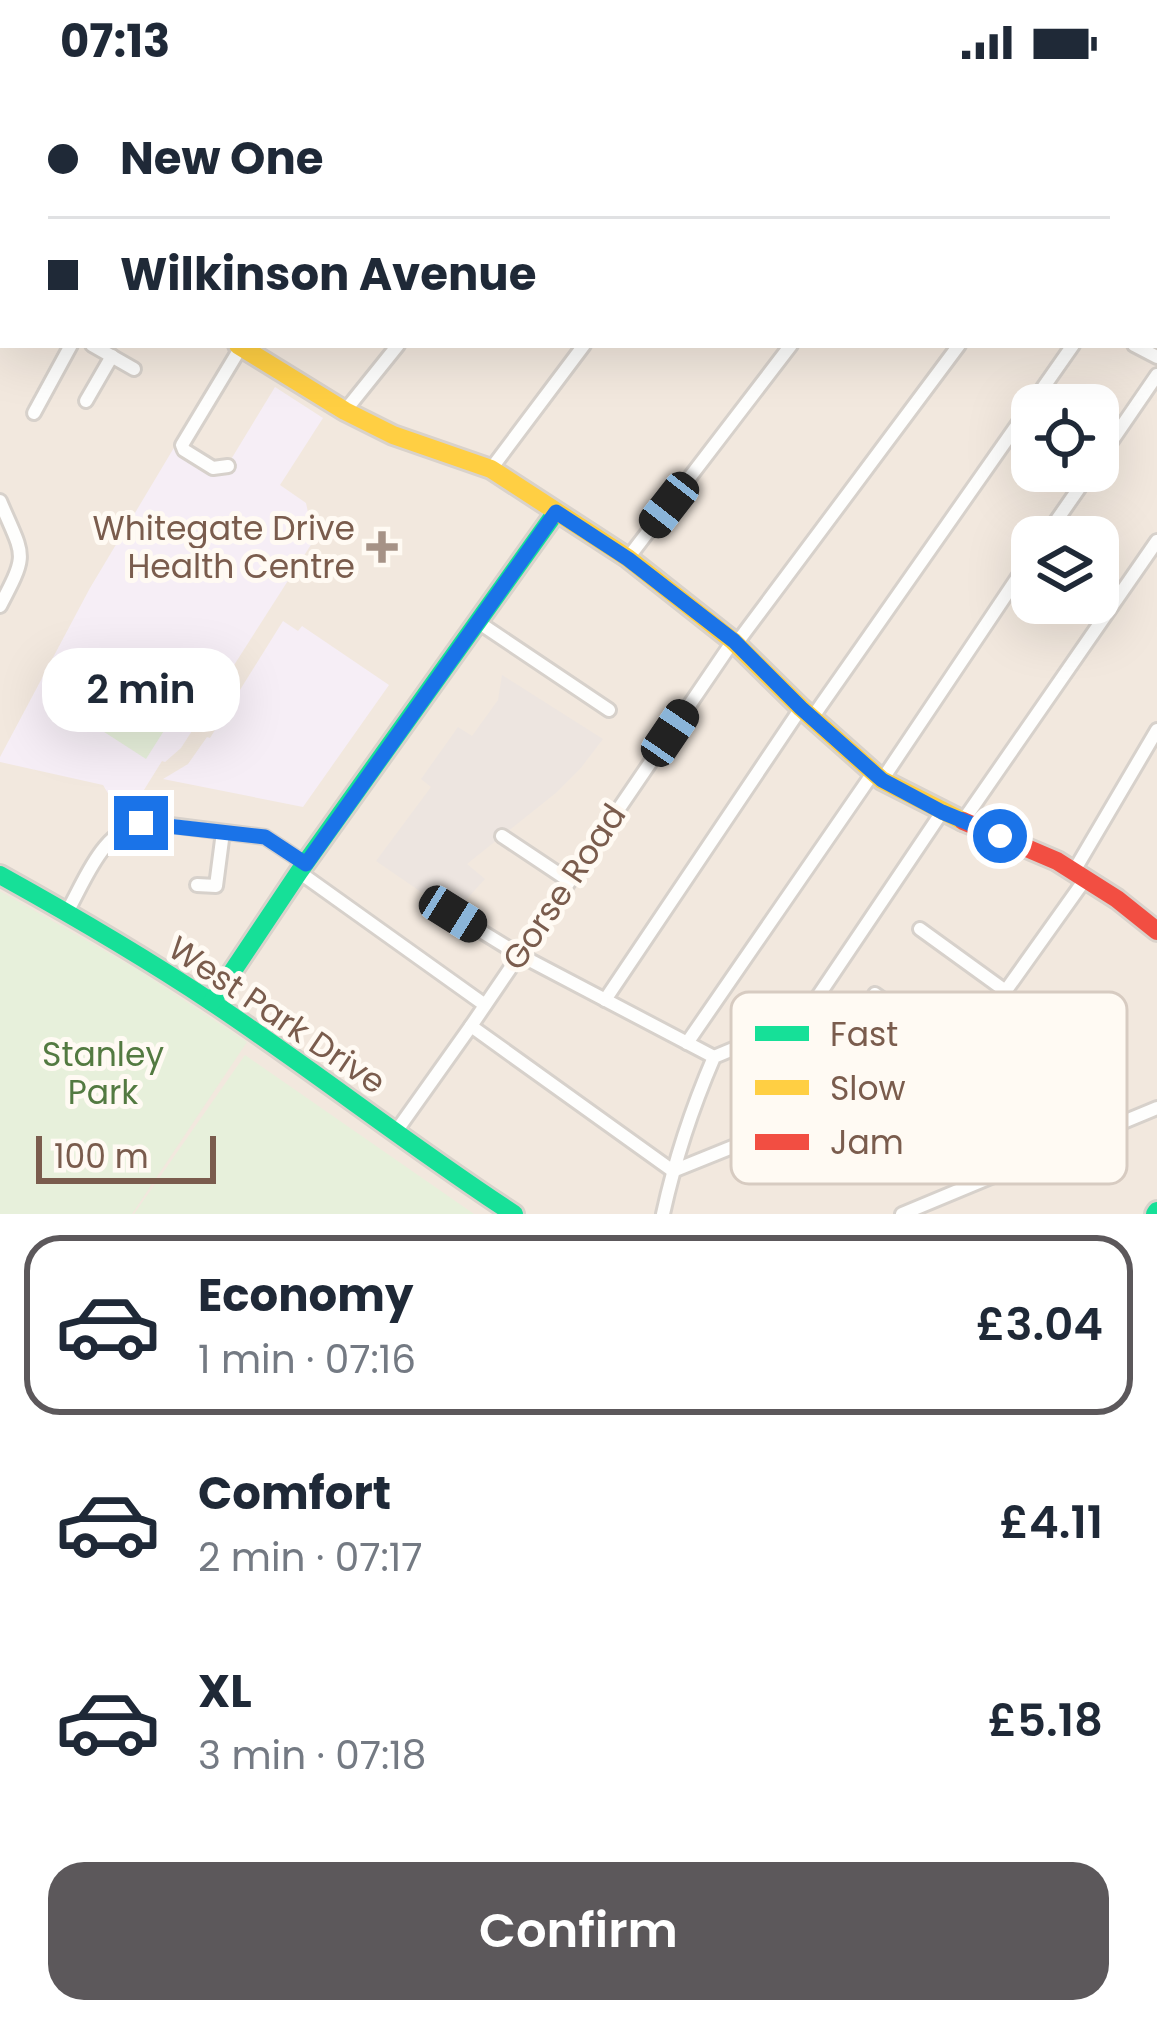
<!DOCTYPE html>
<html lang="en">
<head>
<meta charset="utf-8">
<style>
  :root { --surface:#fff; --page:#f2f2f3; --text:#1f2937; --muted:#747a83; --line:#e0e1e3; --accent:#5c585b }
  body { margin:0; font-family:Poppins,sans-serif; background:var(--page); color:var(--text); height:100vh; display:flex; flex-direction:column; font-size:45px; white-space:nowrap }
  * { box-sizing:border-box; margin:0 }
  p { font-size:39px; color:var(--muted) }
  .icon { flex:none; width:66px; height:66px; fill:none; stroke:currentColor; stroke-width:2; stroke-linecap:round; stroke-linejoin:round }
  .map { position:relative; height:1130px; overflow:hidden }
  .drawer { display:flex; flex-direction:column; background:var(--surface); flex:1 }
  .drawer>* { flex:none }
  .hud { position:absolute; left:0px; top:0px; width:1158px; height:264px; box-shadow:0 12px 48px #0002; display:grid; align-content:center; height:264px; padding:0 48px; background:var(--surface) }
  .tools { position:absolute; left:1011px; top:300px; display:grid; gap:24px }
  .tools a { display:grid; place-items:center; width:108px; height:108px; border-radius:24px; background:var(--surface); box-shadow:0 12px 48px #0002; font-size:60px }
  .scale { position:absolute; left:36px; bottom:30px; width:180px; box-sizing:border-box; padding-left:12px; border:6px solid #7a5c4d; border-top:0; font-size:33px; line-height:42px; white-space:nowrap; color:#7a5c4d; -webkit-text-stroke:9px #fffaf3; paint-order:stroke }
  .end { position:absolute; width:54px; height:54px; margin:-27px; border:15px solid #1a73e8; background:#fff; box-shadow:0 0 0 6px #fff }
  .from { border-radius:50% }
  .bubble { position:absolute; height:84px; border-radius:36px; background:var(--surface); box-shadow:0 12px 48px #0002; font-size:39px; font-weight:600; line-height:84px; text-align:center }
  .car { position:absolute; width:36px; height:72px; margin:-36px -18px; border-radius:15px; box-shadow:0 0 9px 3px #0007; background:linear-gradient(#222 24%,#8ab4d8 0 40%,#222 0 76%,#8ab4d8 0 86%,#222 0) }
  .hud b { display:flex; align-items:center; gap:42px; height:114px; font-size:45px }
  .hud b+b { border-top:3px solid var(--line) }
  .hud i { width:30px; height:30px; background:var(--text) }
  ul { padding:21px 0 0; list-style:none }
  li { display:flex; align-items:center; gap:36px; height:180px; margin:0 24px 18px; padding:0 24px; border:6px solid transparent; border-radius:36px }
  li div { flex:1 }
  li b { display:block; font-size:45px }
  li em { font-style:normal; font-weight:600 }
  li.on { border-color:var(--accent) }
  li>.icon { width:108px; height:108px; stroke-width:1.5 }
  .cta { display:flex; gap:24px; margin-top:auto; padding:24px 48px }
  .cta a { flex:1; height:138px; border-radius:36px; background:var(--accent); color:#fff; font-size:48px; font-weight:600; line-height:138px; text-align:center }
  .status { display:flex; justify-content:space-between; align-items:center; height:84px; padding:0 60px; background:var(--surface); direction:ltr }
  .status svg { height:33px; fill:currentColor }
  .map>svg:first-child { display:block }
  .residential { fill:#f2e8de; fill-rule:evenodd }
  .industrial { fill:#ede5e0 }
  .education { fill:#f6eef6 }
  .green { fill:#e7f0db }
  .lines { fill:none; stroke-linecap:round; stroke-linejoin:round }
  .street-casing { stroke:#d7d1cb; stroke-width:18 }
  .fast-casing { stroke:#d9d2cb; stroke-width:24 }
  .slow-casing { stroke:#d9d2cb; stroke-width:24 }
  .jam-casing { stroke:#d9d2cb; stroke-width:24 }
  .street { stroke:#fefefd; stroke-width:12 }
  .fast { stroke:#16e098; stroke-width:18 }
  .slow { stroke:#ffcf43; stroke-width:18 }
  .jam { stroke:#f24e42; stroke-width:18 }
  .route { stroke:#1a73e8; stroke-width:15 }
  .poi-dot { fill:#a69286; stroke:#fffaf3; stroke-width:4.5 }
  .labels { text-anchor:middle; dominant-baseline:central; stroke-width:10; stroke-linejoin:round; paint-order:stroke }
  .poi-label { font-size:33px; fill:#7a5c4d; stroke:#fffaf3; text-anchor:end }
  .street-label { font-size:33px; fill:#7a5c4d; stroke:#fffaf3 }
  .park-label { font-size:33px; fill:#537a41; stroke:#fffaf3 }
  .key { fill:#fffaf3; stroke:#d7cbc1; stroke-width:3 }
  .key-label { font-size:33px; fill:#7a5c4d }
</style>
</head>
<body>
<div class="status"><b>07:13</b><svg viewBox="0 0 49 12"><path d="M0 12V9h3v3zM5 12V6h3v6zM10 12V3h3v9zM15 12V0h3v12zM26 1h20v11H26zM47 4h2v5h-2z"/></svg></div>
<div class="map">
<svg width="1157" height="1130" viewBox="0 0 1157 1130">
  <rect width="100%" height="100%" fill="#f9f5f0"/>
  <!-- residential -->
  <path class="residential" d="M0,0h1157v1130h-1157zM3,3h1152v258h-1152zM1032,321h66v66h-66zM1032,453h66v66h-66z"/>
  <!-- industrial -->
  <path class="industrial" d="M502,591l101,64 -23,30 -23,23 -90,72 18,15 -32,35 -77,-53 55,-74 -10,-8 37,-52 14,9 26,-36z"/>
  <!-- education -->
  <g class="education">
    <path d="M275,303l48,31 -43,67 26,18 8,37 -133,208 -16,14 -3,-1 -33,53 -8,1 -18,-30 -103,-23v-5l90,-169 85,-142 26,14 26,6z"/>
    <path d="M283,537l15,10 4,-5 87,59 -86,122 -140,-28 25,-15 19,-27 3,1z"/>
  </g>
  <!-- green -->
  <g class="green">
    <path d="M138,581l48,31 -40,63 -48,-31z"/>
    <path d="M0,807l140,80 107,71 -115,172h-132z"/>
    <path d="M245,971l229,159h-340z"/>
  </g>
  <g class="lines">
    <defs>
      <g id="street">
        <path d="M73,0l6,3"/>
        <path d="M917,0l4,3"/>
        <path d="M379,3l3,-3"/>
        <path d="M597,3l3,-3"/>
        <path d="M779,3l2,-3"/>
        <path d="M92,261l42,24"/>
        <path d="M1134,261l23,12"/>
        <path d="M86,317l26,-45"/>
        <path d="M345,327l53,-66"/>
        <path d="M34,329l37,-68"/>
        <path d="M1098,377l59,-86"/>
        <path d="M228,382l-15,2 -29,-18 -2,-5 59,-98"/>
        <path d="M491,385l93,-124"/>
        <path d="M0,417c24,57 29,50 0,105"/>
        <path d="M1045,453l46,-66"/>
        <path d="M628,474l163,-213"/>
        <path d="M478,538l131,88"/>
        <path d="M736,560l223,-299"/>
        <path d="M812,634l261,-373"/>
        <path d="M882,696l150,-224"/>
        <path d="M963,737l194,-280"/>
        <path d="M502,752l66,44"/>
        <path d="M1074,787l83,-141"/>
        <path d="M299,788l186,133"/>
        <path d="M197,801l19,1 7,-54"/>
        <path d="M67,828c20,-35 35,-83 80,-90l118,15 41,27"/>
        <path d="M453,830l65,40 196,103"/>
        <path d="M920,845l87,63"/>
        <path d="M875,910l85,61"/>
        <path d="M605,916l196,-292"/>
        <path d="M471,942l202,145"/>
        <path d="M687,959l186,-270"/>
        <path d="M395,1049l76,-107 262,-385"/>
        <path d="M673,1087l287,-116 126,-177"/>
        <path d="M663,1130c12,-55 29,-106 51,-157l88,-37 140,-208"/>
        <path d="M902,1130l255,-106"/>
      </g>
      <g id="fast">
        <path d="M135,3l1,-3"/>
        <path d="M0,791c72,40 144,82 213,128 102,68 198,144 301,211"/>
        <path d="M212,918l87,-130 257,-360"/>
        <path d="M1155,1130l2,-3"/>
      </g>
      <g id="slow">
        <path d="M0,133l3,2"/>
        <path d="M0,242l3,-6"/>
        <path d="M238,261l107,66 48,24 98,34 137,89 105,83 68,67 81,72 81,41"/>
      </g>
      <path id="jam" d="M963,737l94,40 60,38 40,32"/>
    </defs>
    <!-- street casing -->
    <use href="#street" class="street-casing"/>
    <!-- fast casing -->
    <use href="#fast" class="fast-casing"/>
    <!-- slow casing -->
    <use href="#slow" class="slow-casing"/>
    <!-- jam casing -->
    <use href="#jam" class="jam-casing"/>
    <!-- street -->
    <use href="#street" class="street"/>
    <!-- fast -->
    <use href="#fast" class="fast"/>
    <!-- slow -->
    <use href="#slow" class="slow"/>
    <!-- jam -->
    <use href="#jam" class="jam"/>
  </g>
  <g class="lines">
    <!-- route -->
    <path class="route" d="M141,739l124,14 41,27 250,-352 72,47 106,82 67,67 81,72 60,32 58,24"/>
  </g>
  <!-- markers -->
  <path class="poi-dot" d="M376 445h12v12h12v12h-12v12h-12v-12h-12v-12h12z"/>
  <g class="labels">
    <!-- poi labels -->
    <g class="poi-label">
      <text x="355" y="444">Whitegate Drive<tspan x="355" dy="38">Health Centre</tspan></text>
    </g>
    <!-- street labels -->
    <g class="street-label">
      <text transform="translate(564 803) rotate(-56)">Gorse Road</text>
      <text transform="translate(277 931) rotate(34)">West Park Drive</text>
    </g>
    <!-- park labels -->
    <g class="park-label">
      <text x="103" y="970">Stanley<tspan x="103" dy="38">Park</tspan></text>
    </g>
  </g>
  <!-- legend -->
  <rect x="731" y="908" width="396" height="192" rx="18" class="key"/>
  <rect x="755" y="942" width="54" height="15" fill="#16e098"/>
  <rect x="755" y="996" width="54" height="15" fill="#ffcf43"/>
  <rect x="755" y="1050" width="54" height="16" fill="#f24e42"/>
  <g class="key-label">
    <text x="830" y="962">Fast</text>
    <text x="830" y="1016">Slow</text>
    <text x="830" y="1070">Jam</text>
  </g>
</svg>
<div class="tools">
<a><svg class="icon" aria-label="locate" viewBox="0 0 24 24"><circle cx="12" cy="12" r="6"/><path d="M12 2v4M12 18v4M2 12h4M18 12h4"/></svg></a>
<a><svg class="icon" aria-label="layers" viewBox="0 0 24 24"><path d="M12 4l9 5-9 5-9-5zM3 14l9 5 9-5"/></svg></a>
</div>
<div class="scale">100 m</div>
<i class="end from" style="left:1000px;top:752px"></i>
<i class="end" style="left:141px;top:739px"></i>
<div class="bubble" style="left:42px;top:564px;width:198px">2 min</div>
<i class="car" style="left:669px;top:421px;rotate:218deg"></i>
<i class="car" style="left:670px;top:649px;rotate:34deg"></i>
<i class="car" style="left:453px;top:830px;rotate:122deg"></i>
<div class="hud">
<b><i class="from"></i>New One</b>
<b><i></i>Wilkinson Avenue</b>
</div>
</div>
<section class="drawer">
<ul>
<li class="on"><svg class="icon" aria-label="car" viewBox="0 0 24 24"><path d="M5 17H2v-5l4-1 3-4h7l3 4 3 1v5h-3M9 17h6M6 11h13"/><circle cx="7" cy="17" r="2"/><circle cx="17" cy="17" r="2"/></svg><div><b>Economy</b><p>1 min · 07:16</p></div><em>£3.04</em></li>
<li><svg class="icon" aria-label="car" viewBox="0 0 24 24"><path d="M5 17H2v-5l4-1 3-4h7l3 4 3 1v5h-3M9 17h6M6 11h13"/><circle cx="7" cy="17" r="2"/><circle cx="17" cy="17" r="2"/></svg><div><b>Comfort</b><p>2 min · 07:17</p></div><em>£4.11</em></li>
<li><svg class="icon" aria-label="car" viewBox="0 0 24 24"><path d="M5 17H2v-5l4-1 3-4h7l3 4 3 1v5h-3M9 17h6M6 11h13"/><circle cx="7" cy="17" r="2"/><circle cx="17" cy="17" r="2"/></svg><div><b>XL</b><p>3 min · 07:18</p></div><em>£5.18</em></li>
</ul>
<div class="cta"><a>Confirm</a></div>
</section>
</body>
</html>
